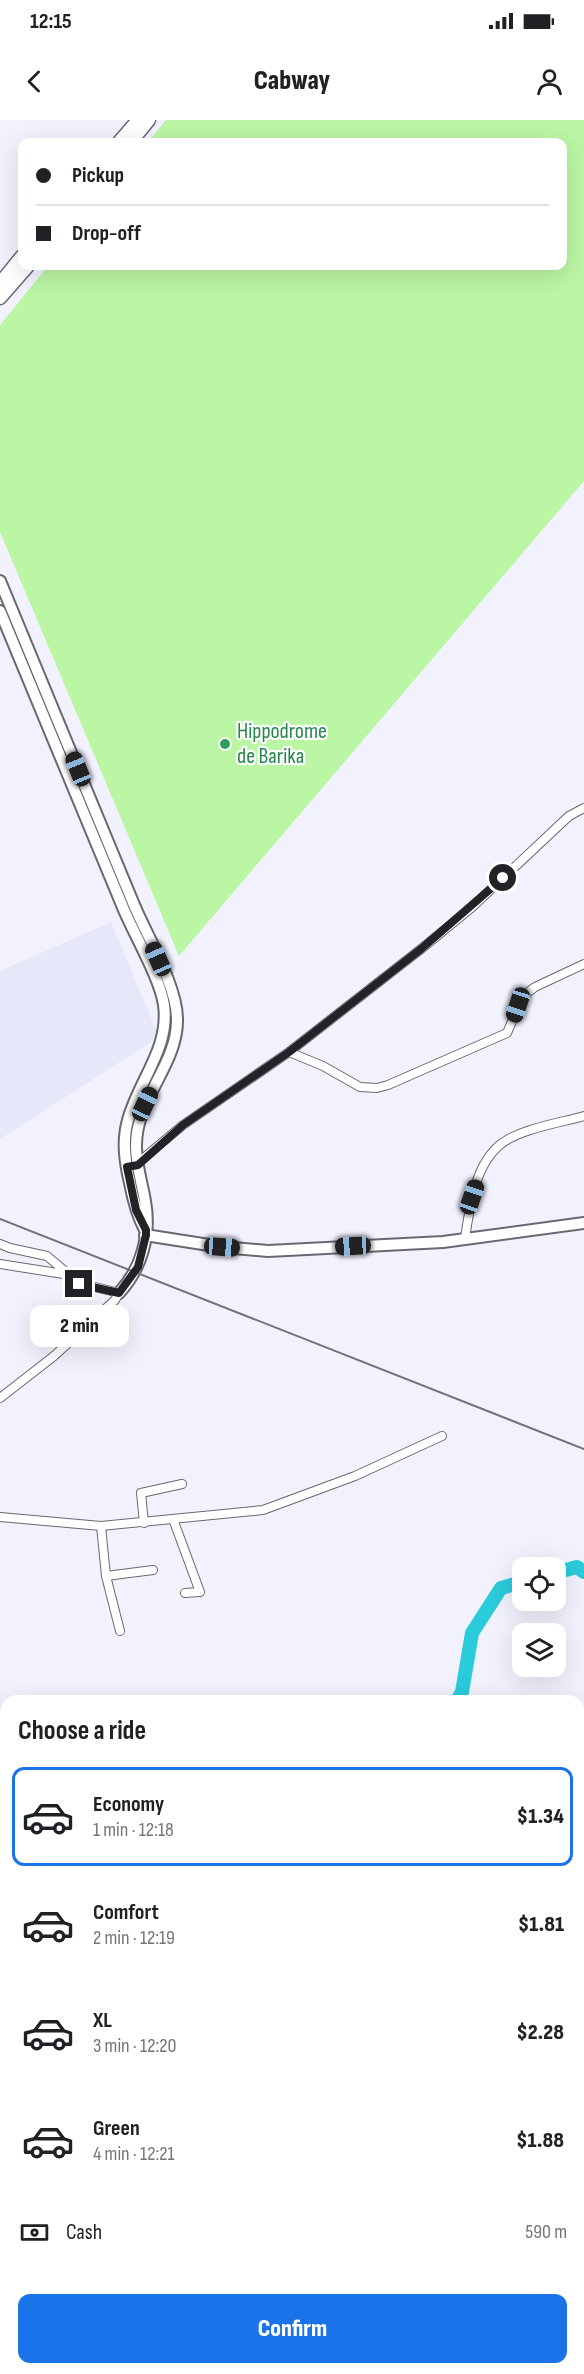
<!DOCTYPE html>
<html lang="en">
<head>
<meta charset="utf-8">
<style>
  :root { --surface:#fff; --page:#f2f2f2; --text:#202124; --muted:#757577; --line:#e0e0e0; --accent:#1a73e8 }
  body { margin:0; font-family:"Sofia Sans Condensed",sans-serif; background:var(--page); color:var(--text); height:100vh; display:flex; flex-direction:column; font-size:22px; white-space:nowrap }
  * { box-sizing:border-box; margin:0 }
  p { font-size:20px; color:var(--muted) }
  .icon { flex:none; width:33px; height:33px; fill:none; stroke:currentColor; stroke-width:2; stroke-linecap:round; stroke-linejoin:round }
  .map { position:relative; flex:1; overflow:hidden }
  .details { position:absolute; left:0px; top:1575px; width:585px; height:680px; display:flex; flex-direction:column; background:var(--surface); border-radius:18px 18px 0 0; box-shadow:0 6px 24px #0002 }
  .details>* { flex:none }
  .guide { position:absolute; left:18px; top:18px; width:549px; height:132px; border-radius:12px; box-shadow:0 6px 24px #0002; display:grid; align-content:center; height:132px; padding:0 18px; background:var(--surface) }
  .buttons { position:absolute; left:512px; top:1437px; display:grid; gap:12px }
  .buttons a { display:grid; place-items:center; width:54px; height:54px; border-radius:12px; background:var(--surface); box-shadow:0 6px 24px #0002; font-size:30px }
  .end { position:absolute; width:27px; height:27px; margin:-14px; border:8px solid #232327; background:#fff; box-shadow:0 0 0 3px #fff }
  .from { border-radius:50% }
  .bubble { position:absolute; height:42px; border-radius:12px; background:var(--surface); box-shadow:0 6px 24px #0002; font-size:20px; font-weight:800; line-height:42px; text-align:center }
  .car { position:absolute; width:18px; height:36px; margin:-18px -9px; border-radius:8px; box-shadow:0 0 4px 2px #0007; background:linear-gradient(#222 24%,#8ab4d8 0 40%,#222 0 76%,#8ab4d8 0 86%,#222 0) }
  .guide b { display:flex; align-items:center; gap:21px; height:57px; font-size:22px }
  .guide b+b { border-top:2px solid var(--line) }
  .guide i { width:15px; height:15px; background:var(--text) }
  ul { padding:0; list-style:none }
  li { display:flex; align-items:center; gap:18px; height:99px; margin:0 12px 9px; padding:0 6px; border:3px solid transparent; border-radius:12px }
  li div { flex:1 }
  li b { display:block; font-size:22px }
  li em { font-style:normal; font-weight:800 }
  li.current { border-color:var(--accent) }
  li>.icon { width:54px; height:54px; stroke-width:1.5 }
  h2 { padding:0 18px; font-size:27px; line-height:72px }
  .pay { display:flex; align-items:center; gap:15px; height:66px; padding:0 18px; font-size:22px }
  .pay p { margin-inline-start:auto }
  .action { display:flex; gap:12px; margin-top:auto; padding:12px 18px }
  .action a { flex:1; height:69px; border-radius:12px; background:var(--accent); color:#fff; font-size:24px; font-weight:800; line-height:69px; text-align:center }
  .status { display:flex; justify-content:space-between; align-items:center; height:42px; padding:0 30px; background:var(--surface); direction:ltr }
  .status svg { height:16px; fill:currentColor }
  header { display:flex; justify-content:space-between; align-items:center; height:78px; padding:0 18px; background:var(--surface); font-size:27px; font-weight:800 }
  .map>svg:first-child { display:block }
  .built { fill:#e7e7fa }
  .green { fill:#bbf6a4 }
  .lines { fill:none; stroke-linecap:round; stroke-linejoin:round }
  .river { stroke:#2acbda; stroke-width:14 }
  .street-casing { stroke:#686872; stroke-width:10 }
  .secondary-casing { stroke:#686872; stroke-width:14 }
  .primary-casing { stroke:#686872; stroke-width:15 }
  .street { stroke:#fff; stroke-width:8 }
  .secondary { stroke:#fff; stroke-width:10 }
  .primary { stroke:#fff; stroke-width:12 }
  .rail { stroke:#727279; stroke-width:2 }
  .route { stroke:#232327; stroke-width:8 }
  .leisure-dot { fill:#2e9e5b; stroke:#fff; stroke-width:2 }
  .labels { text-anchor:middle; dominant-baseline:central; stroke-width:4.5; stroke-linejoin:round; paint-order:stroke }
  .leisure-label { font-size:22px; fill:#27864d; stroke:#fff; text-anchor:start }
</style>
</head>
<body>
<div class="status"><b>12:15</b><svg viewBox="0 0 49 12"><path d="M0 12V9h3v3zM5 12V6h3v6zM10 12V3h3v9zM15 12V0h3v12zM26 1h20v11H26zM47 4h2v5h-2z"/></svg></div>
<header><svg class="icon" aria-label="back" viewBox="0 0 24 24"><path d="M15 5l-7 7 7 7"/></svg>Cabway<svg class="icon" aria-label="person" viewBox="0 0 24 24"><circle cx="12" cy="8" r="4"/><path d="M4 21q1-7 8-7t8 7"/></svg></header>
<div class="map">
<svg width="584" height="2254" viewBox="0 0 584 2254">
  <rect width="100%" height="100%" fill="#f2f2fe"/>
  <!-- built -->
  <path class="built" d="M111,802l48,115 -159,102v-168z"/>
  <!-- green -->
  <path class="green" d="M166,0h418v361l-405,475 -179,-424v-207l48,-59h514v-124h-414z"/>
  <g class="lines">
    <!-- river -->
    <g class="river">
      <path d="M555,1453l22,-6 7,5"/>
      <path d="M457,1581l5,-9 10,-59 29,-45 21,-6"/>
      <path d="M0,1835h6"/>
    </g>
    <defs>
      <g id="street">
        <path d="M289,932l34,14 37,21 17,1 11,-3 119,-52 16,-37 12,-9 49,-23"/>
        <path d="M134,1046l49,-41 106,-73 132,-103 49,-40 99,-93 15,-8"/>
        <path d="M465,1118c5,-30 9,-73 36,-94 19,-15 58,-21 83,-28"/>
        <path d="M0,1124l10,4 37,8 32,27 40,10 -4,7 -61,56 -54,42"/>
        <path d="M0,1144l70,11"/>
        <path d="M0,1397l101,9 162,-16 92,-34 87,-40"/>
        <path d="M173,1399l27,73 -15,1"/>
        <path d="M144,1403l-3,-30 41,-9"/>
        <path d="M101,1406l5,50 14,55"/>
        <path d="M106,1456l47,-6"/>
        <path d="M579,2057l5,-2"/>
        <path d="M0,2158h6"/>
        <path d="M0,2187l6,4"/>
        <path d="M32,2248l2,6"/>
      </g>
      <g id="secondary">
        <path d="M0,461c45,108 89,216 134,324 13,31 43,81 43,114 1,46 -42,80 -41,128 0,18 6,36 9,54 6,34 -3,67 -26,92"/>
        <path d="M0,491c41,98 81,196 122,294 11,28 38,72 42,100 6,43 -25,75 -36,115 -6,21 -3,42 2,63 3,16 7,32 15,47"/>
        <path d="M145,1115l77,12 46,4 175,-9 141,-19"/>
      </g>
      <g id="primary">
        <path d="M119,22l19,-22"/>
        <path d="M131,22l18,-22"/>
        <path d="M0,163l22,-27"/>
        <path d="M0,178l28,-32"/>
      </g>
    </defs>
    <!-- street casing -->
    <use href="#street" class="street-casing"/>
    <!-- secondary casing -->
    <use href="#secondary" class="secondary-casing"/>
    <!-- primary casing -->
    <use href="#primary" class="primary-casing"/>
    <!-- street -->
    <use href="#street" class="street"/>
    <!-- secondary -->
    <use href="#secondary" class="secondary"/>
    <!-- primary -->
    <use href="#primary" class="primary"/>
    <!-- rail -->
    <path class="rail" d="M0,1099l584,230"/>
  </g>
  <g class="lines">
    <!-- route -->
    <path class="route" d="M79,1164l40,9 19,-26 8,-32v-5l-10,-20 -9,-43 11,-2 45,-40 106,-73 132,-103 82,-71"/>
  </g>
  <!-- markers -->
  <circle class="leisure-dot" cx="225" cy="624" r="6"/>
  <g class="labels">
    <!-- leisure labels -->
    <g class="leisure-label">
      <text x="237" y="611">Hippodrome<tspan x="237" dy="25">de Barika</tspan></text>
    </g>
  </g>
</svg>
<div class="buttons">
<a><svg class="icon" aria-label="locate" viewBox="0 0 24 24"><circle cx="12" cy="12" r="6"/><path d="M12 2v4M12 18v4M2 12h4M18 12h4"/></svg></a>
<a><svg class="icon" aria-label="layers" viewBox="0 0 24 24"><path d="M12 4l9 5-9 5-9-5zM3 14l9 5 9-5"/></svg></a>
</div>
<i class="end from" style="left:503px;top:758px"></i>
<i class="end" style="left:79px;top:1164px"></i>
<div class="bubble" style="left:30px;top:1185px;width:99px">2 min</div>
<i class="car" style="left:78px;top:649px;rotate:338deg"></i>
<i class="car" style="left:158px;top:839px;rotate:336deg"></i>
<i class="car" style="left:518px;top:885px;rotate:198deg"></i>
<i class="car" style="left:145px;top:984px;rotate:25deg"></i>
<i class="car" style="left:472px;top:1077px;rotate:19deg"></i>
<i class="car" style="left:353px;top:1126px;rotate:267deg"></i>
<i class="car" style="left:222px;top:1127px;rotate:94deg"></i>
<div class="guide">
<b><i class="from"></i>Pickup</b>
<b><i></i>Drop-off</b>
</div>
<section class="details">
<h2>Choose a ride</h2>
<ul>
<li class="current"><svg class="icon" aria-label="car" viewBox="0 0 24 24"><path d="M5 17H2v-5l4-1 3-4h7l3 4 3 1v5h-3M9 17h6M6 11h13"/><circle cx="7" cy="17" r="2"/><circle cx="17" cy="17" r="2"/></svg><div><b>Economy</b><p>1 min · 12:18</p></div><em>$1.34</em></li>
<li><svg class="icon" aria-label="car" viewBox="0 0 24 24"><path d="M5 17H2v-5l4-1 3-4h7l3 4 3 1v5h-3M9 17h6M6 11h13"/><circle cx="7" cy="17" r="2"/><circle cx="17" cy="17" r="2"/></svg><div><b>Comfort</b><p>2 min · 12:19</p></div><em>$1.81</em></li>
<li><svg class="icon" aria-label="car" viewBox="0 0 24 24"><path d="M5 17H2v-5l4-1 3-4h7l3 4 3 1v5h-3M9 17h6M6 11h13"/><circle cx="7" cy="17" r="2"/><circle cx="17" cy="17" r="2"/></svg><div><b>XL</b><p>3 min · 12:20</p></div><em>$2.28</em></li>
<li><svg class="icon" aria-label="car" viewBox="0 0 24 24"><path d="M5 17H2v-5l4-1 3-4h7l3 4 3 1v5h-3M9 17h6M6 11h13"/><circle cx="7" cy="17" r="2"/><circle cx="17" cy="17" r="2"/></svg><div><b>Green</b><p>4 min · 12:21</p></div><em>$1.88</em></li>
</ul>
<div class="pay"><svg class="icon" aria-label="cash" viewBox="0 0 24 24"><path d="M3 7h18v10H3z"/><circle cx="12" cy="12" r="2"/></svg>Cash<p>590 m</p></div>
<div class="action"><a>Confirm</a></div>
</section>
</div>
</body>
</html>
